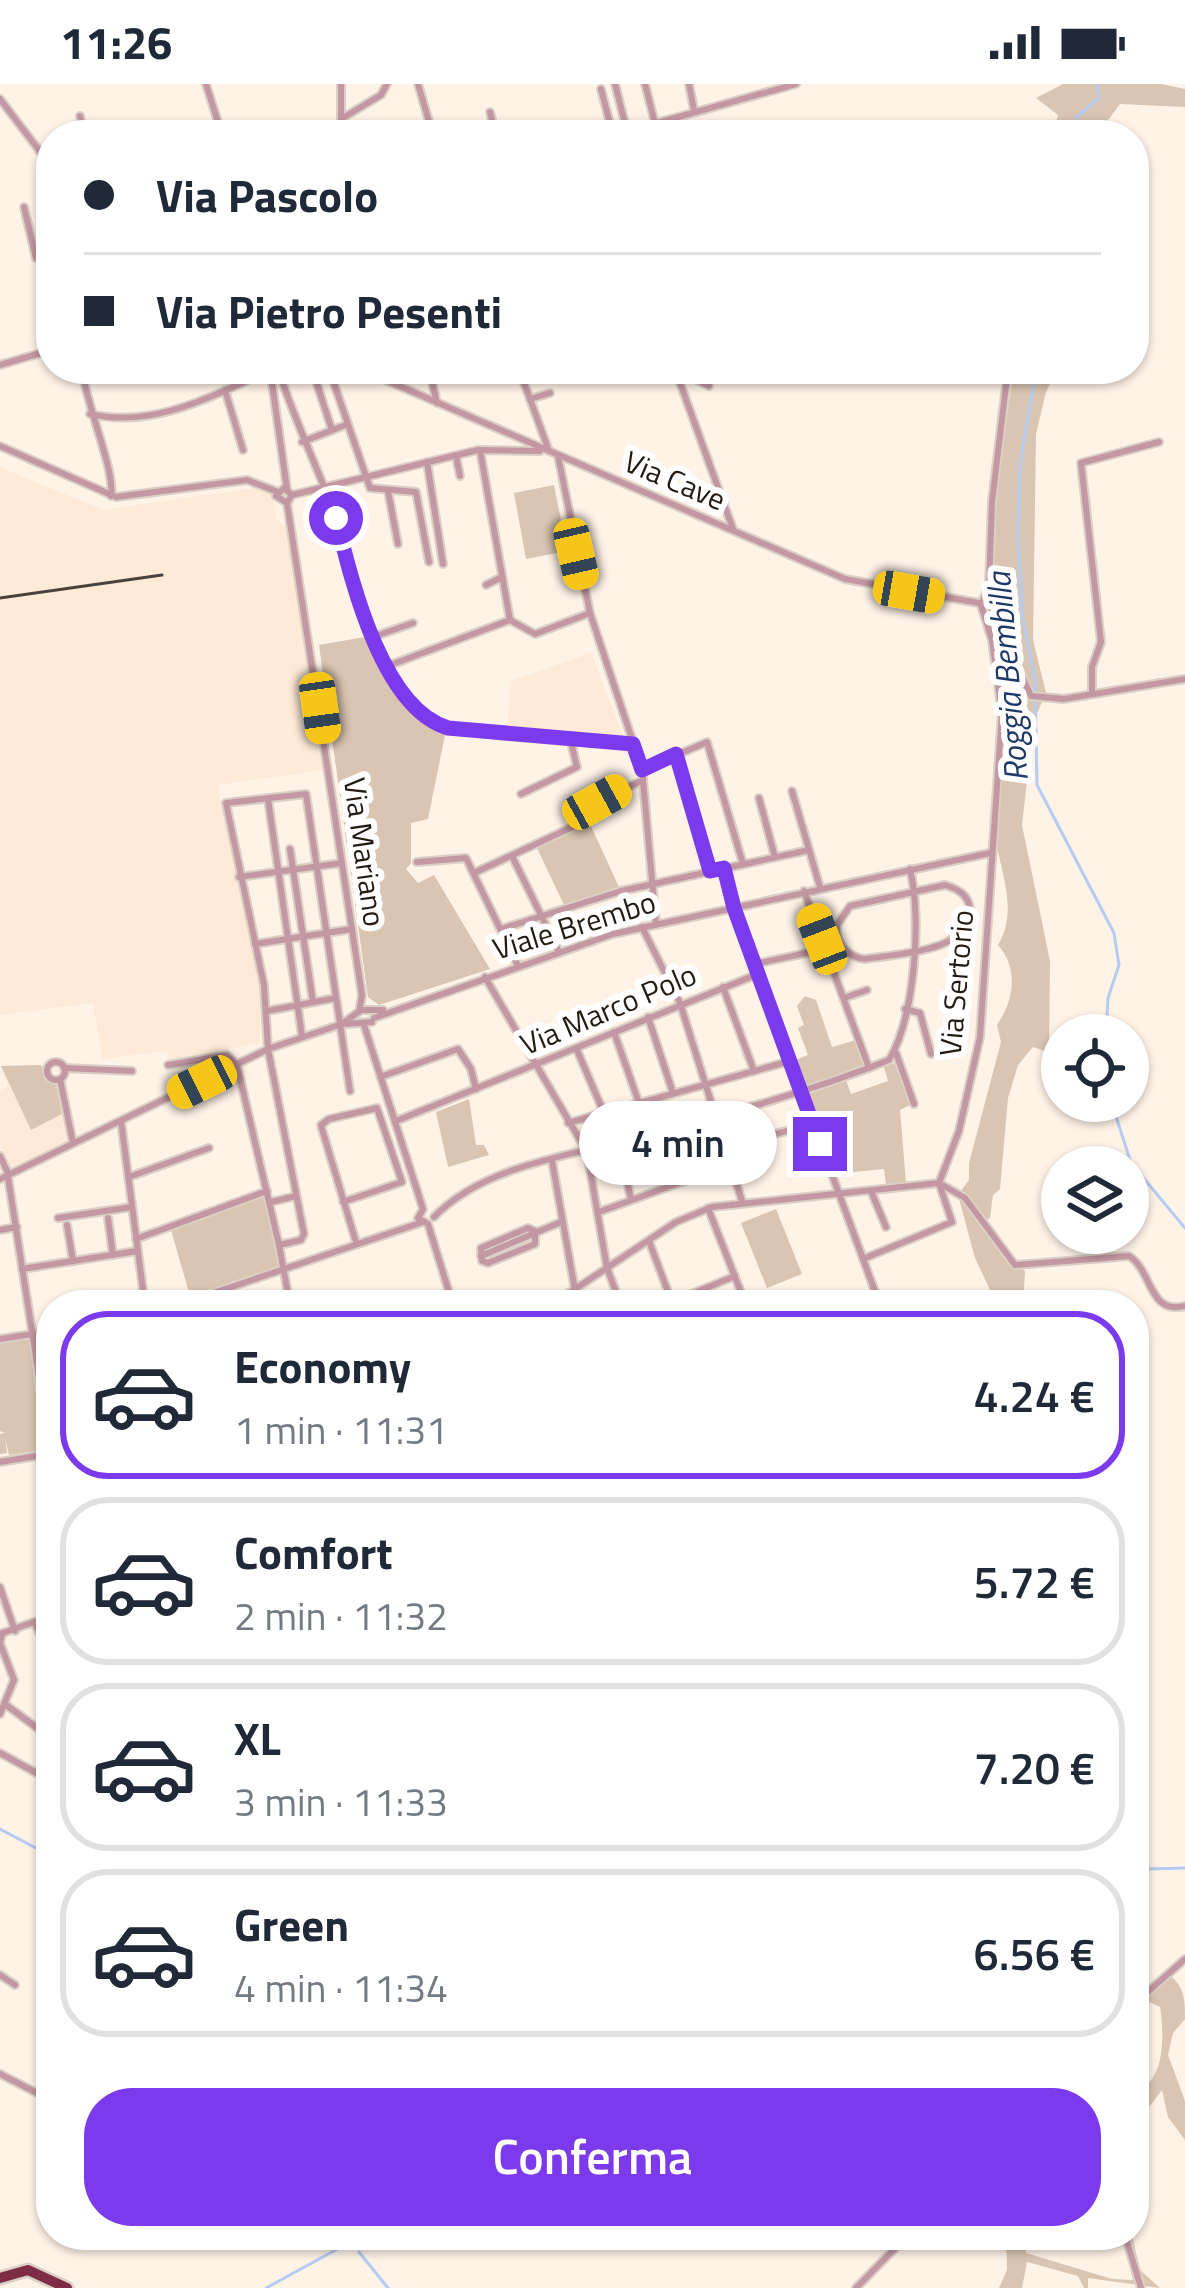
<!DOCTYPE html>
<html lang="it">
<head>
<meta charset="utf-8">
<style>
  :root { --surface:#fff; --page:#f6f6f7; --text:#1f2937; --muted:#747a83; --line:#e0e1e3; --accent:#7c3aed }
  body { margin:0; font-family:"Titillium Web",sans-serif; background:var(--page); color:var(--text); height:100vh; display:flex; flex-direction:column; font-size:45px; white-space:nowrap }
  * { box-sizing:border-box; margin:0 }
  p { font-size:39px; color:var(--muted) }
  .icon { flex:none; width:66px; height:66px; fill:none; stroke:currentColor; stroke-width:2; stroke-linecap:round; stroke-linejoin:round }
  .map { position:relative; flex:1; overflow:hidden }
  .panel { position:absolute; left:36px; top:1206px; width:1113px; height:960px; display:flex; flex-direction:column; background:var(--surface); border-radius:48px; box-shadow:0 3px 9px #0004 }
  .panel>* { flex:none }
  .top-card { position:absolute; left:36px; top:36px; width:1113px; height:264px; border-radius:48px; box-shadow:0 3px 9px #0004; display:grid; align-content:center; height:264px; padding:0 48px; background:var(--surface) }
  .buttons { position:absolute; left:1041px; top:930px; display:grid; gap:24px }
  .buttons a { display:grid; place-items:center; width:108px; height:108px; border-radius:50%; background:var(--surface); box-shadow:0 3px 9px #0004; font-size:60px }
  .end { position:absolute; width:54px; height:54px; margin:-27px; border:15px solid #7c3aed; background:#fff; box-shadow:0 0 0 6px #fff }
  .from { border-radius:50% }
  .bubble { position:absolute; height:84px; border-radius:42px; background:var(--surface); box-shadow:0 3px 9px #0004; font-size:39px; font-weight:600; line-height:84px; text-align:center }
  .car { position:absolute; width:36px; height:72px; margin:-36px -18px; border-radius:15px; box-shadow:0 0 9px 3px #0007; background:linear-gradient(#f5c518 24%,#345 0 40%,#f5c518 0 76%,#345 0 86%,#f5c518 0) }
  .top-card b { display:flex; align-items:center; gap:42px; height:114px; font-size:45px }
  .top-card b+b { border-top:3px solid var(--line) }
  .top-card i { width:30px; height:30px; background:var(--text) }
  ul { padding:21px 0 0; list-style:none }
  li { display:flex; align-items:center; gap:36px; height:168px; margin:0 24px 18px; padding:0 24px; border:6px solid var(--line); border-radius:48px }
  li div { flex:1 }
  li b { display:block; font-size:45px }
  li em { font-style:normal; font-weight:600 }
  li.active { border-color:var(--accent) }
  li>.icon { width:108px; height:108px; stroke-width:1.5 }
  .cta { display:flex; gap:24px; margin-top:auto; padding:24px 48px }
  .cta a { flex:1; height:138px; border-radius:48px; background:var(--accent); color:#fff; font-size:48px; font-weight:600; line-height:138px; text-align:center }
  .status { display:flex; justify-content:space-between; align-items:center; height:84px; padding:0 60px; background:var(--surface); direction:ltr }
  .status svg { height:33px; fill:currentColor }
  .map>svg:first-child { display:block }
  .built { fill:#feead7 }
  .green { fill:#d9c5b1 }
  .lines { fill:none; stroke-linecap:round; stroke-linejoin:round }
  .stream { stroke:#b5cbf1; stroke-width:3 }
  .minor-casing { stroke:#dbd0c6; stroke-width:10 }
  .highway-casing { stroke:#dbd0c6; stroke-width:15 }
  .minor { stroke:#c498a2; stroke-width:6 }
  .highway { stroke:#7f2c46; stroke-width:10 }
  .rail { stroke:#49423b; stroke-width:3 }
  .route { stroke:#7c3aed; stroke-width:15 }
  .labels { text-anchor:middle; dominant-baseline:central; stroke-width:12; stroke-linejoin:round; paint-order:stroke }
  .street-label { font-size:30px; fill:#211b14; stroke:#fff }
  .water-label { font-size:33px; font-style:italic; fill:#1f3967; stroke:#fff }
</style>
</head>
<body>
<div class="status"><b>11:26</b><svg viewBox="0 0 49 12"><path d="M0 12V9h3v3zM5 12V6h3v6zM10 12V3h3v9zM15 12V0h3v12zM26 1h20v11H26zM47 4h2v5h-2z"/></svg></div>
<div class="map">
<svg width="1185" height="2204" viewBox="0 0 1185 2204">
  <rect width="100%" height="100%" fill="#fff3e8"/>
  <!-- built -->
  <g class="built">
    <path d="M0,383l103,43 159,-23 10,7 5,26 12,9 35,241 -107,15 44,191 -1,67 -91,18 -2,-10 -65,8 -9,-56 -93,12z"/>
    <path d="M591,569l33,85 -117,-7 4,-50z"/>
    <path d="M41,981l5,12 10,7 11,59 -57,26 -10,-25v-53l8,-5 -7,-20z"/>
  </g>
  <!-- green -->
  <g class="green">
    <path d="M1063,0h98l24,5v18l-65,-3 -23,31h-44l5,-20 -22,-17z"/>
    <path d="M1014,285h44l-12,23 -10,42 -3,206 13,53 -12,27 -12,105 28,136 -1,88 -2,3 -14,-5 -15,18 -10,33 -8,91 -7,6 -3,23 -9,5 19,29 25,19 -2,34h-26l-22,-47 -17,-63 11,-15v-17l32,-121 -4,-17c17,-25 22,-56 1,-80 20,-33 4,-69 -2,-104 -4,-27 4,-61 6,-88l18,-14 -5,-11 -7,-3 1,-23 11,-6 8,3 -36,-120 2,-76z"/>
    <path d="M554,401l13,66 -41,8 -12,-66z"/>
    <path d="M370,552c16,43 36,70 76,94l-18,89 -17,4v40l-5,6 12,14 16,-8 56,94 -111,36 -11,-8 -49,-352z"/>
    <path d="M590,740l29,63 -55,18 -27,-57z"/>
    <path d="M805,912l11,4 16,47 24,-7 9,26 -62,22 -10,-27 15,-6 -10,-27 6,-3 -7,-19z"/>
    <path d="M898,978l14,42 -12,6 6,73 -20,2 -2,-16 -49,5 -29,-80 40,-14 5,14 37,-13 -4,-14z"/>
    <path d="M41,981l5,12 10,7 6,30 -31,16 -30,-64z"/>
    <path d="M469,1015l7,46h8l5,10 -41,12 -12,-55z"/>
    <path d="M264,1113l15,69 -89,30 -19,-66z"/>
    <path d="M776,1125l26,65 -35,14 -26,-65z"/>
    <path d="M29,1255l14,111 -34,5 -4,-17 2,15 -7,1v-20l5,-1 -5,-2v-88z"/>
    <path d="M1170,1891c15,14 15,24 15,44l-12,14 -5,22 17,46v39l-17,-23 -6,-27 -22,29 -6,-4c0,-21 16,-28 23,-46 7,-16 6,-45 3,-62l-19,-9z"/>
    <path d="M1006,2151h19l1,18 86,26 21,1 -10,-42 9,-3 8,35 20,18 -72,-10v10h-4l-6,-12 -51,-14 -5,26h-23l8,-18z"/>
  </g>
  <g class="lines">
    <!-- stream -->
    <g class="stream">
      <path d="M1069,51l8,-18 22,-19 -2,-14"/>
      <path d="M1036,285l-16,94 -2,76 4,75 13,66 2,105 77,148 5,32 -11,33 -2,37"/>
      <path d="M1111,1017l20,62 54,65"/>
      <path d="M0,1745l51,27"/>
      <path d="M1134,1785h10"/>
      <path d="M1148,1785l37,-1"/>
      <path d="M359,2168l29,36"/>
      <path d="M266,2204l97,-53"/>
    </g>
    <defs>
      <g id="minor">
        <path d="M206,0l16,51"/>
        <path d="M341,0v32"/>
        <path d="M418,0l15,51"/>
        <path d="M615,0l12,47"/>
        <path d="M645,0l13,51"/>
        <path d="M689,0l5,26"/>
        <path d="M601,5l12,46"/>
        <path d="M0,15l51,67"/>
        <path d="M490,28l6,23"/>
        <path d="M80,32l4,19"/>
        <path d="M342,51l-1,-16 40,-24 6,-11"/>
        <path d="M614,51l182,-51"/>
        <path d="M24,123l12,51 15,1"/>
        <path d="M0,281l51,-15"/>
        <path d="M82,285c3,32 34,104 29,127"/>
        <path d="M270,285l17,120"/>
        <path d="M278,285c16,50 39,97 57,146 22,61 37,181 105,210 23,10 161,19 193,19"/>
        <path d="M312,285l20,61"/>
        <path d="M329,285l41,119 46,4 13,70"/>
        <path d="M360,285l485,210 145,26 41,91 33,3 121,-20"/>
        <path d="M429,285l8,34"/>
        <path d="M519,285l30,82"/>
        <path d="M675,285l58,160"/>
        <path d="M692,285l5,11 12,6"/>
        <path d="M898,285l56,7"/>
        <path d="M225,306l18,60"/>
        <path d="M530,315l20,-6"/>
        <path d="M90,330c65,15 123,-19 181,-44"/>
        <path d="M302,358l46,-18"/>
        <path d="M0,362l116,51 131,-17 31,12"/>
        <path d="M480,366l30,170"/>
        <path d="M456,372l4,20"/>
        <path d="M558,372l32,157 52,156 14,155"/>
        <path d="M427,378l16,102"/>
        <path d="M388,407l10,53"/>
        <path d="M292,411l-8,-7 -8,8 11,7 5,-8 186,-45 62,1"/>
        <path d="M287,419l75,492 -3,17"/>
        <path d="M486,501l16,-8"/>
        <path d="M981,521l8,-19 3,-84 16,-133"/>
        <path d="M373,553l40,-14"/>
        <path d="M385,583l125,-47 25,14 55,-21"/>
        <path d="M1092,610v-27l9,-25 -20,-179 78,-21"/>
        <path d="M676,670l34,117"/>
        <path d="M642,686l65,-28 36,122"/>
        <path d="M792,707l28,96"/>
        <path d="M521,710l56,-27 -7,-29"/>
        <path d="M759,714l16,59"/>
        <path d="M268,715l34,237"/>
        <path d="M290,765l23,153"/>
        <path d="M512,772l47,96"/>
        <path d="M417,778l49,-4 52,108"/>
        <path d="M725,784l9,40 146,397"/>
        <path d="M474,789l111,-52 11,-18 47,-23"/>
        <path d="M239,793l103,-14"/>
        <path d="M945,801c13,4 24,10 25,25 3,42 -76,44 -105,49 -18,-2 -30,-16 -28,-34l13,-19z"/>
        <path d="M804,807l65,177"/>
        <path d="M642,843l38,76 62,198"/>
        <path d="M501,845l120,-38 188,-41"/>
        <path d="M255,860l97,-15"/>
        <path d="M755,880l70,-15"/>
        <path d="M485,893l102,175 20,116 14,37"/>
        <path d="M723,903l31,84"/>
        <path d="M844,914l23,-8"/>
        <path d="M905,925l15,4 11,41"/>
        <path d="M267,927l69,-13"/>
        <path d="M648,933l25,76"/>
        <path d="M374,934l239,-84 377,-81"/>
        <path d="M346,940l26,-2"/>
        <path d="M364,941l59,184 -5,9 10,6 25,81"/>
        <path d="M614,948l25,71"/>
        <path d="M577,966l27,63"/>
        <path d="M896,969l18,51"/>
        <circle cx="56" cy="987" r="9"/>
        <path d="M168,981l59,-10 9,9"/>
        <path d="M237,981l42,180"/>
        <path d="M64,984l68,3"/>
        <path d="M383,992l75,-27 13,20 5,20"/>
        <path d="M60,995l13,64"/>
        <path d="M121,1037l24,184"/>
        <path d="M396,1037l362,-147"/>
        <path d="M568,1039l222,-62"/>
        <path d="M689,1041l15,49"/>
        <path d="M653,1050l16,52"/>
        <path d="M620,1061l11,55"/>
        <path d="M726,1063l87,-23"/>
        <path d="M0,1072l8,17"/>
        <path d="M552,1077l23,129"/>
        <path d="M8,1093l38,244 5,118"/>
        <path d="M129,1093l80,-29"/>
        <path d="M0,1095l268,-130 74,-25 19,-14h22"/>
        <path d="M939,1099l20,-52 21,-94 22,-324 -10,-73 -11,-35"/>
        <path d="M871,1107l15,36"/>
        <path d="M271,1118l25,-6"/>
        <path d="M343,1118l59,-20 -25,-74 -48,11 -8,6 1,4 34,113"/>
        <path d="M708,1124l38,97"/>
        <path d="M599,1128l132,-48"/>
        <path d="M434,1133c52,-54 146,-63 215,-82 81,-22 163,-44 240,-75 26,-43 33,-143 21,-191"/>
        <path d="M58,1134l74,-11"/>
        <path d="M108,1134l5,37"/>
        <path d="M67,1141l6,36"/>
        <path d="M528,1144l7,3v13l-47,19 -6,-2 -1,-13z"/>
        <path d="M0,1146l17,-3"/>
        <path d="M136,1155l131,-48"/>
        <path d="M649,1157l24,64"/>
        <path d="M481,1172l80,-34"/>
        <path d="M863,1175l89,-37 -13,-39"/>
        <path d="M22,1185l115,-18"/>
        <path d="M672,1218l63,-26"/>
        <path d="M178,1221l242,-82"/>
        <path d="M290,1221l-11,-60 22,-5 3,-6 -36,-185 -4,-64 -38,-182 80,-9 44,297"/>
        <path d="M551,1221l125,-83 36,-15 227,-24 26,15 50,67 114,-9c24,15 19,59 56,50"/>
        <path d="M0,1255l51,-8"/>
        <path d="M0,1378l48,-8"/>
        <path d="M0,1503l15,44"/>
        <path d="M34,1538l17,34"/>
        <path d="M0,1550l51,-18"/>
        <path d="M5,1620l44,33"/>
        <path d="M0,1630l14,-34 -14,-37 2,-9"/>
        <path d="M0,1669l51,28"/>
        <path d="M0,1891l15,10"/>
        <path d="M1134,1920l51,-45"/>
        <path d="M0,1990l37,19 14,-15"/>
        <path d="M1125,2151l16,53"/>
        <path d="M856,2204l52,-53"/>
      </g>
      <path id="highway" d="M0,2194l28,-8 39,18"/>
    </defs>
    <!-- minor casing -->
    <use href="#minor" class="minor-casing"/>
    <!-- highway casing -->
    <use href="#highway" class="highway-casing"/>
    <!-- minor -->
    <use href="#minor" class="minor"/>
    <!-- highway -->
    <use href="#highway" class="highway"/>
    <!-- rail -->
    <path class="rail" d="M0,514l162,-23"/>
  </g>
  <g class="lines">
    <!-- route -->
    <path class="route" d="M336,434c15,60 45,190 112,210l185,16 9,26 34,-16 34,117 14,-3 10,40 86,236"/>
  </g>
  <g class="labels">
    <!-- street labels -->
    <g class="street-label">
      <text transform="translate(675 396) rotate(23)">Via Cave</text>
      <text transform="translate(365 768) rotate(82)">Via Mariano</text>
      <text transform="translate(574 841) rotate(-17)">Viale Brembo</text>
      <text transform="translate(956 899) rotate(-85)">Via Sertorio</text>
      <text transform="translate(608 925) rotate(-23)">Via Marco Polo</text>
    </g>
    <!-- water labels -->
    <g class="water-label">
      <text transform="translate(1007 593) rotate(-95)">Roggia Bembilla</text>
    </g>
  </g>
</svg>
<div class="buttons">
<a><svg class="icon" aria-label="locate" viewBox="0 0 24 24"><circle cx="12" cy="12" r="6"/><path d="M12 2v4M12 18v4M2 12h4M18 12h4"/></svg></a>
<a><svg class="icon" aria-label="layers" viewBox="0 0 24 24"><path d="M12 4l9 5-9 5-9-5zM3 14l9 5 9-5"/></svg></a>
</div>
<i class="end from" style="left:336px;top:434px"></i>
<i class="end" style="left:820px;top:1060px"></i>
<div class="bubble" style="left:579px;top:1017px;width:198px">4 min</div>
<i class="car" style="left:576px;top:470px;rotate:167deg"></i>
<i class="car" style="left:909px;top:508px;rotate:100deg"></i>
<i class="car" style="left:320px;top:624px;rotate:172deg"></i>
<i class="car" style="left:597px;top:718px;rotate:61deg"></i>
<i class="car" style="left:822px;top:855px;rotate:339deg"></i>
<i class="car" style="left:202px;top:998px;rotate:244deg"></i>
<div class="top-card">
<b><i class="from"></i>Via Pascolo</b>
<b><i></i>Via Pietro Pesenti</b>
</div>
<section class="panel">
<ul>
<li class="active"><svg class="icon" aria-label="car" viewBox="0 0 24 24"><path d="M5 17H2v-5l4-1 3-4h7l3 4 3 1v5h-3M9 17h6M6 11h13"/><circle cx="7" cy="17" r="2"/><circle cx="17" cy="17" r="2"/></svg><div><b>Economy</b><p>1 min · 11:31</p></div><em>4.24 €</em></li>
<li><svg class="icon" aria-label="car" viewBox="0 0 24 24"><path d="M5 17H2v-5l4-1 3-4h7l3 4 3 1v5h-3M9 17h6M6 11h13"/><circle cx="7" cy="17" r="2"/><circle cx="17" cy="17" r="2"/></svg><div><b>Comfort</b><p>2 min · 11:32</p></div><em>5.72 €</em></li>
<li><svg class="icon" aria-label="car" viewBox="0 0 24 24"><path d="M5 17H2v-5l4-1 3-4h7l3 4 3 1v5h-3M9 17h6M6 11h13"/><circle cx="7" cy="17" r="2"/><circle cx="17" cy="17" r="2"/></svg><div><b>XL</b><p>3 min · 11:33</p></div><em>7.20 €</em></li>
<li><svg class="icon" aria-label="car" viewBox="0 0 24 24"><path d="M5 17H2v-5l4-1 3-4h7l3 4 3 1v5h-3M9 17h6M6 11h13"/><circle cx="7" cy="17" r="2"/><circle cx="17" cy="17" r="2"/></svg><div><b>Green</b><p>4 min · 11:34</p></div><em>6.56 €</em></li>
</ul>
<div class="cta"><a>Conferma</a></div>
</section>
</div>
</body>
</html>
